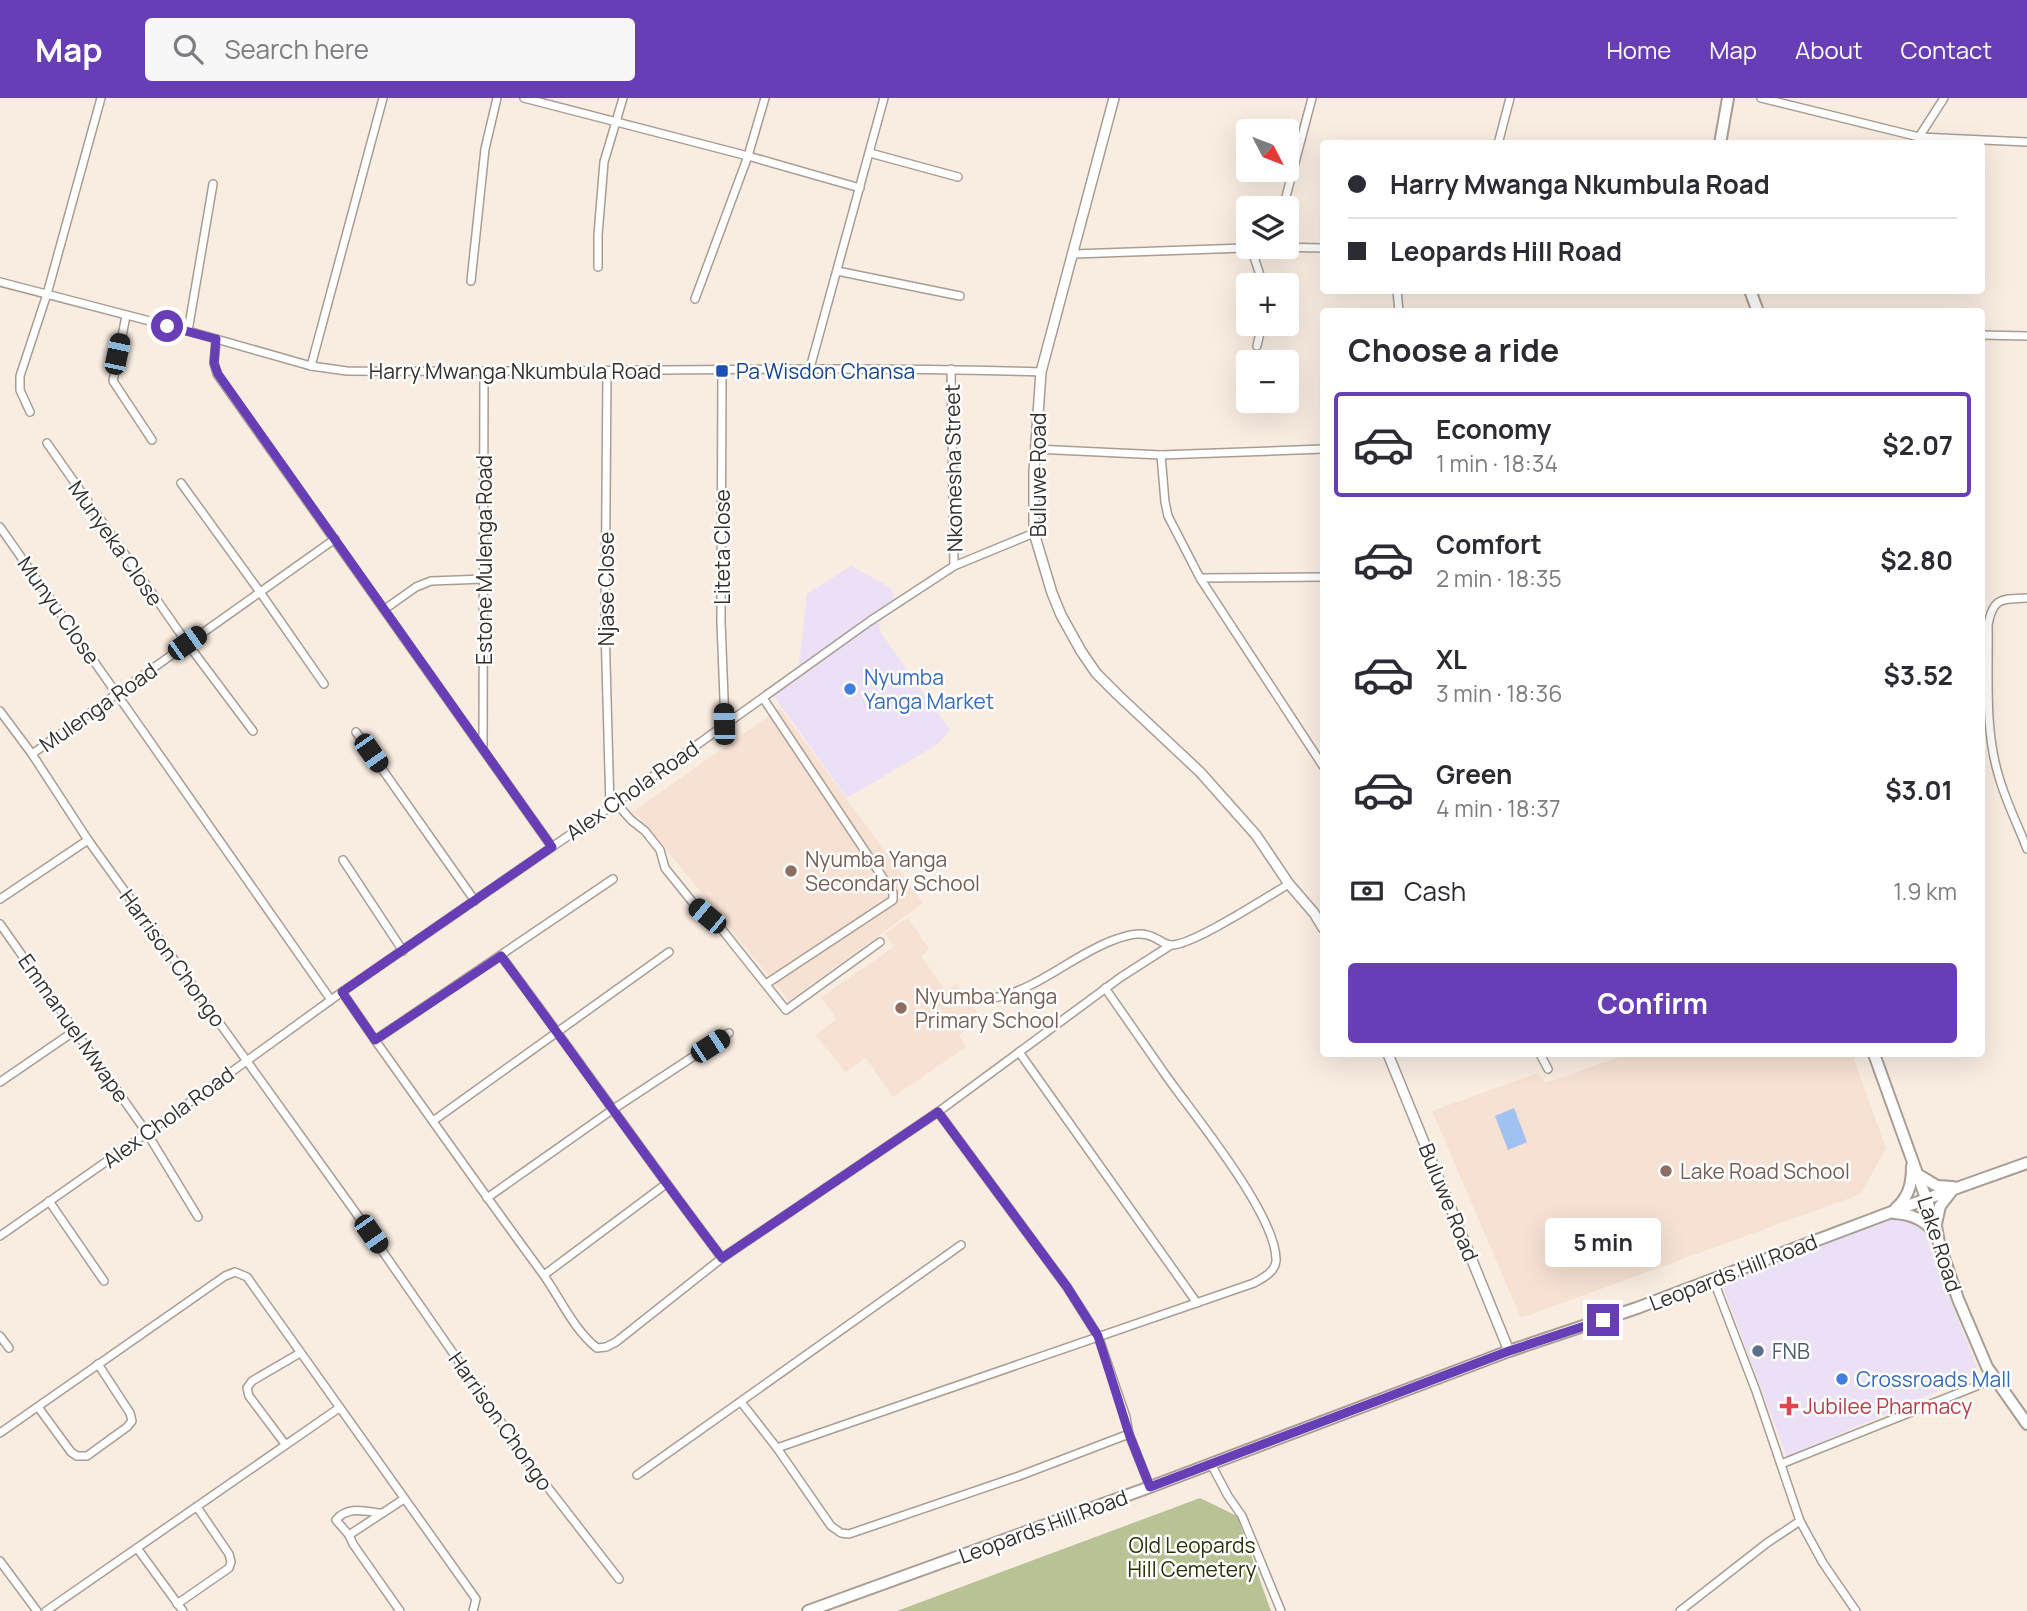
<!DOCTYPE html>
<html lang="en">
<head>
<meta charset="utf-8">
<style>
  :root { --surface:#fff; --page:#f7f7f7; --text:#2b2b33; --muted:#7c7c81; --line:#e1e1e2; --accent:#673eb6 }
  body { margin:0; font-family:Manrope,sans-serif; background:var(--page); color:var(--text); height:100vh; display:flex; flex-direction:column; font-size:26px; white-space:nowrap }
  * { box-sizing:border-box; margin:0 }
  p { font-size:23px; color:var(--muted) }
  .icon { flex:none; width:38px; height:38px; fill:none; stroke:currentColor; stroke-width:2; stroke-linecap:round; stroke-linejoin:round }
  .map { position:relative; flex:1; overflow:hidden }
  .sheet { position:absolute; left:1320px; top:210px; width:665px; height:749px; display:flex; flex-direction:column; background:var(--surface); border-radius:7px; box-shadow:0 7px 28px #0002 }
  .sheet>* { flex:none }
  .banner { position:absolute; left:1320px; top:42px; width:665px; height:154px; border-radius:7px; box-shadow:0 7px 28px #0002; display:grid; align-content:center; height:154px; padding:0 28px; background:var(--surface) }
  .needle { width:46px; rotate:132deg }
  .tools { position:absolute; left:1236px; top:21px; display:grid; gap:14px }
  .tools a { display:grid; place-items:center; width:63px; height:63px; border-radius:7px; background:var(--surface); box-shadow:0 7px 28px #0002; font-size:35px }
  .end { position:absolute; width:32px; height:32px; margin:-16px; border:9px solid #673eb6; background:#fff; box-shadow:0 0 0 4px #fff }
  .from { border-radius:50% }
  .bubble { position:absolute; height:49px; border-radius:7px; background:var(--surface); box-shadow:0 7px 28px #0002; font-size:23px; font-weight:700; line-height:49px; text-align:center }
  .car { position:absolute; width:21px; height:42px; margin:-21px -10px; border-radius:9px; box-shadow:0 0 5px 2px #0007; background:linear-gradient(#222 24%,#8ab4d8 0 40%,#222 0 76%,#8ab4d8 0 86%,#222 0) }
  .banner b { display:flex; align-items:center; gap:24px; height:66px; font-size:26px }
  .banner b+b { border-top:2px solid var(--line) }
  .banner i { width:18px; height:18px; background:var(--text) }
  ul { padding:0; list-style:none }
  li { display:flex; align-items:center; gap:21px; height:105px; margin:0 14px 10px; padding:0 14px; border:4px solid transparent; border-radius:7px }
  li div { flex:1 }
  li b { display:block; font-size:26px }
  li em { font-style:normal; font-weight:700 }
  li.active { border-color:var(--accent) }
  li>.icon { width:63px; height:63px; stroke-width:1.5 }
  h2 { padding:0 28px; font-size:32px; line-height:84px }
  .pay { display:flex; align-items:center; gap:18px; height:77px; padding:0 28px; font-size:26px }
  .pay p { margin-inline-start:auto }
  .action { display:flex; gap:14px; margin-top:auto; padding:14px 28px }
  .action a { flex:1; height:80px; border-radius:7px; background:var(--accent); color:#fff; font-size:28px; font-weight:700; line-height:80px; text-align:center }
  header { display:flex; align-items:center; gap:42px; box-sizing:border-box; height:98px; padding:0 35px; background:var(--accent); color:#fff }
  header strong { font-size:33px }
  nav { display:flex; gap:38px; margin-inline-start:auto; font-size:24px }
  .search { width:490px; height:63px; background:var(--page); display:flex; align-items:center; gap:18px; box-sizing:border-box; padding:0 24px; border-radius:7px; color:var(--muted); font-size:26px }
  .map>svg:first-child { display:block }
  .commercial { fill:#ebe0f5 }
  .education { fill:#f6e1d3 }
  .green { fill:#b7c394 }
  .water { fill:#a1c2f1 }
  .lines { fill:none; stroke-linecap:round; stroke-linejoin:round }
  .minor-casing { stroke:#a89d93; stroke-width:10 }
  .tertiary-casing { stroke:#a89d93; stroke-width:12 }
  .secondary-casing { stroke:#a89d93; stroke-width:14 }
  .minor { stroke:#fff; stroke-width:7 }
  .tertiary { stroke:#fff; stroke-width:9 }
  .secondary { stroke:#fff; stroke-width:10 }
  .route { stroke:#673eb6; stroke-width:9 }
  .transit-dot { fill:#1a4fb4; stroke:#fff; stroke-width:2.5 }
  .shop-dot { fill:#3f7fe0; stroke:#fff; stroke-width:2.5 }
  .education-dot { fill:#8d6e63; stroke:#fff; stroke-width:2.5 }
  .service-dot { fill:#5c6f8a; stroke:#fff; stroke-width:2.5 }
  .health-dot { fill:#e0444e; stroke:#fff; stroke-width:2.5 }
  .labels { text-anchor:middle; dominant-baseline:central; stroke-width:5; stroke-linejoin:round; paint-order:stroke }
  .street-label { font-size:21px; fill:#35312d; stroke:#fff }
  .transit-label { font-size:21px; fill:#164399; stroke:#fff; text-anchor:start }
  .shop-label { font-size:21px; fill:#366cbe; stroke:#fff; text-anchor:start }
  .education-label { font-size:21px; fill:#785e54; stroke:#fff; text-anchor:start }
  .service-label { font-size:21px; fill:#4e5e75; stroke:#fff; text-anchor:start }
  .health-label { font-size:21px; fill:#be3a42; stroke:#fff; text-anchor:start }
  .park-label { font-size:21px; fill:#293105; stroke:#fff }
</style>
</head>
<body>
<header>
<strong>Map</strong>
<div class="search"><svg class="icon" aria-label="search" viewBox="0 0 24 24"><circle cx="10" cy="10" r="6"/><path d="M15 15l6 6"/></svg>Search here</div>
<nav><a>Home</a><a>Map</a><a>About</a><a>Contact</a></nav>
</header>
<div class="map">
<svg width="2027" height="1513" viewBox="0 0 2027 1513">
  <rect width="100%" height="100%" fill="#f9ede2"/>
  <!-- commercial -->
  <g class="commercial">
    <path d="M851,468l40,22 7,20 -19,14 2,11 69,97 -12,14 -91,54 -73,-102 25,-32 8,-70z"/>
    <path d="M1900,1117l13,6 12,13 54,139 -192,84 -66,-175 84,-33z"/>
  </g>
  <!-- education -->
  <g class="education">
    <path d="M780,610l143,195 -134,98 -132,-163 -19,-22 -7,-3z"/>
    <path d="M908,820l21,31 -8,7 25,35 10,-7 26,35 -23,16 7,12 -73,50 -27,-39 -21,14 -29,-37 21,-16 -16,-22 73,-50 -9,-14z"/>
    <path d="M1628,956h224l34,94 -25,46 -340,124 -89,-207 106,-38 7,10z"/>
  </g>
  <!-- green -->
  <path class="green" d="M1200,1400l37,18 34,95h-374z"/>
  <!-- water -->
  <path class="water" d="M1514,1010l13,34 -19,8 -13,-34z"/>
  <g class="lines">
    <defs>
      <g id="minor">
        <path d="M524,0l224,58 112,32"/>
        <path d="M1761,0l158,39 108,5"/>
        <path d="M1919,39l25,-39"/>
        <path d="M1498,46l12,-46"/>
        <path d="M870,55l88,24"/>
        <path d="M1283,110l29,-110"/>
        <path d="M1251,150l9,27 5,10"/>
        <path d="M1074,156l199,-7 50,1"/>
        <path d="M598,169v-32l6,-73 19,-64"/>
        <path d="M837,173l123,25"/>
        <path d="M471,183l14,-132 12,-51"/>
        <path d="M0,184l188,49 123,35 36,5c232,2 463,-6 694,1"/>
        <path d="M1397,192l2,22"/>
        <path d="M695,201l53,-143 17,-58"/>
        <path d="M126,218l-13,65 39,59"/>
        <path d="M188,233l25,-147"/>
        <path d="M1981,237l46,1"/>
        <path d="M216,241l-2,24 3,11 335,473"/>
        <path d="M1257,248l5,-22"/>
        <path d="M311,268l72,-268"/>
        <path d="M810,270l74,-270"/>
        <path d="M951,271l3,197"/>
        <path d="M607,273l-2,256 5,180"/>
        <path d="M722,273l-1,251 4,102"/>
        <path d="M30,314l-10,-22v-14l27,-82 54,-196"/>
        <path d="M47,345l140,200 66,88"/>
        <path d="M1035,351l126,6 162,-6"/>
        <path d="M1161,357l4,47 3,14 32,62 123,188"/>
        <path d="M181,385l79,109 64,92"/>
        <path d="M0,429l331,473"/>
        <path d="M1200,480l123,-1"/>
        <path d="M2027,500c-25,1 -34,-1 -39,27 1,50 -4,104 11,152 7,25 19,48 28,72"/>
        <path d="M385,511l31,-22 15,-6 53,-2"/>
        <path d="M763,600l130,195v7l-127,84"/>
        <path d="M0,613l32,43 56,86 268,373 176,254 87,112"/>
        <path d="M356,634l119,169"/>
        <path d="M483,648l1,-374"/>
        <path d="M32,656l303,-215"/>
        <path d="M616,705l15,17 14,11 15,19 5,18 29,36 26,23 66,83 94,-68"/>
        <path d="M343,762l60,91"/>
        <path d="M613,781l-238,161c55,77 109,154 165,230 19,25 32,58 57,78l9,-1 10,-5 106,-84 216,-146 183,-135 50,-32"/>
        <path d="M0,801l88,-59"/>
        <path d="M0,826l147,209 51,84"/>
        <path d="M501,858c75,100 146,203 221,302"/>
        <path d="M342,894l33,48"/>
        <path d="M987,901c47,-6 81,-41 124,-58 16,-6 30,-11 46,-2 4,2 9,6 14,6 21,1 97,-49 118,-61"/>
        <path d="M1019,954l178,251"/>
        <path d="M1540,956l8,15"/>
        <path d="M0,984l76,-52"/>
        <path d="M938,1014l129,175 31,49 28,81 3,17 21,53"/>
        <path d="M433,1023l236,-169"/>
        <path d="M487,1100l125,-88 117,-77"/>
        <path d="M49,1103l55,80"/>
        <path d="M0,1138l147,-103 195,-141 268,-185 260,-186 84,-55 80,-33"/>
        <path d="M544,1177l122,-91"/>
        <path d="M1713,1181l43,112 44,130 23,42 33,48"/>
        <path d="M0,1238l9,12"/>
        <path d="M741,1304l36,46 54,78 10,7 8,1 170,-58 110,-42"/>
        <path d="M38,1309l33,45 6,4h10l40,-29 5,-6 -2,-8 -32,-49"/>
        <path d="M0,1335l225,-157 10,-4 12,5 229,322 -3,12"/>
        <path d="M285,1346l-36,-48 -2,-8 5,-7 48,-28"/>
        <path d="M777,1350l477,-165c9,-5 21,-11 22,-22 2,-44 -82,-146 -109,-184 -21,-30 -41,-59 -62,-89"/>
        <path d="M1211,1366l17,32 14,20 39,95"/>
        <path d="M1781,1366l213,-85"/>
        <path d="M637,1377l324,-230"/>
        <path d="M379,1415c-15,-2 -32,-7 -43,7l13,15 4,9 47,67"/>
        <path d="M349,1437l55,-36"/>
        <path d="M137,1450l46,63"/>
        <path d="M0,1463l37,50"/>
        <path d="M177,1506l52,-36 2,-6 -2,-8 -32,-47"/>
        <path d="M46,1513l293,-203"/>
        <path d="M1680,1513l87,-68 33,-22"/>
      </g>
      <g id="tertiary">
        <path d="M1114,0l-73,274 -7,99v62l18,60 9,22 20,36 15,22 22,22 82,77 56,63 33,49 25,29 9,15"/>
        <path d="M1388,956l121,297"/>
      </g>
      <g id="secondary">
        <path d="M1720,46l8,-46"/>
        <path d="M1750,192l8,22"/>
        <path d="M1874,956l62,172 3,17 19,56 29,68 40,57"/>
        <path d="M1917,1076l20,12 16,1"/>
        <path d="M1896,1110c13,-11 16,-25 16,-42"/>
        <path d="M1894,1115c18,1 33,7 42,23"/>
        <path d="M1936,1126l4,-18 11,-14"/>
        <path d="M808,1513l342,-124 359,-136 128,-43 289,-109 101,-36"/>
      </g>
    </defs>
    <!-- minor casing -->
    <use href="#minor" class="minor-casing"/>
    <!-- tertiary casing -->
    <use href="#tertiary" class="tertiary-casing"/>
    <!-- secondary casing -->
    <use href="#secondary" class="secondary-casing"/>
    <!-- minor -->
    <use href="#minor" class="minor"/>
    <!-- tertiary -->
    <use href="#tertiary" class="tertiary"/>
    <!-- secondary -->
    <use href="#secondary" class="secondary"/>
  </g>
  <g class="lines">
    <!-- route -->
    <path class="route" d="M167,228l49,13 -2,24 4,11 334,473 -210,145 33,48 126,-84c74,100 146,203 221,302l216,-146 129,175 31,49 31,98 21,53 359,-136 94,-31"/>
  </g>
  <!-- markers -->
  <rect class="transit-dot" x="715" y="266" width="14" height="14" rx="3.5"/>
  <g class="shop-dot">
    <circle cx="850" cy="591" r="7"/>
    <circle cx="1842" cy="1281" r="7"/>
  </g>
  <g class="education-dot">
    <circle cx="791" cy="773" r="7"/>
    <circle cx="901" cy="910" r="7"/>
    <circle cx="1666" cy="1073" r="7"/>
  </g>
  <circle class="service-dot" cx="1758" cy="1253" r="7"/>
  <path class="health-dot" d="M1785.5 1297.5h7v7h7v7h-7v7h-7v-7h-7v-7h7z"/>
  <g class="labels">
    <!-- street labels -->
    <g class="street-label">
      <text x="515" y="273">Harry Mwanga Nkumbula Road</text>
      <text transform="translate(953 370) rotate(-91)">Nkomesha Street</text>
      <text transform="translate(1038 377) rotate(-90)">Buluwe Road</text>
      <text transform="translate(116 445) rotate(55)">Munyeka Close</text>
      <text transform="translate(722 449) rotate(-90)">Liteta Close</text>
      <text transform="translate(484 462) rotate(-90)">Estone Mulenga Road</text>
      <text transform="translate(606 491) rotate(-90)">Njase Close</text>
      <text transform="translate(59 512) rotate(55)">Munyu Close</text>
      <text transform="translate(98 609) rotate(-35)">Mulenga Road</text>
      <text transform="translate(632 692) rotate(-35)">Alex Chola Road</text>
      <text transform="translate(173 860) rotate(54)">Harrison Chongo</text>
      <text transform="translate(74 930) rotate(55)">Emmanuel Mwape</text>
      <text transform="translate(168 1019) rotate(-36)">Alex Chola Road</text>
      <text transform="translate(1449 1104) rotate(68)">Buluwe Road</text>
      <text transform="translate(1940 1146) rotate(72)">Lake Road</text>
      <text transform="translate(1733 1174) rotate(-21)">Leopards Hill Road</text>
      <text transform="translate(501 1323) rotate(55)">Harrison Chongo</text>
      <text transform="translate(1043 1428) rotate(-20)">Leopards Hill Road</text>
    </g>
    <!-- transit labels -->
    <g class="transit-label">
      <text x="736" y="273">Pa Wisdon Chansa</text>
    </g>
    <!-- shop labels -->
    <g class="shop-label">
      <text x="864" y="579">Nyumba<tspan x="864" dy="24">Yanga Market</tspan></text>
      <text x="1856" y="1281">Crossroads Mall</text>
    </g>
    <!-- education labels -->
    <g class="education-label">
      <text x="805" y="761">Nyumba Yanga<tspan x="805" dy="24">Secondary School</tspan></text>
      <text x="915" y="898">Nyumba Yanga<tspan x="915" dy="24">Primary School</tspan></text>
      <text x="1680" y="1073">Lake Road School</text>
    </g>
    <!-- service labels -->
    <g class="service-label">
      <text x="1772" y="1253">FNB</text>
    </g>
    <!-- health labels -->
    <g class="health-label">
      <text x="1803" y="1308">Jubilee Pharmacy</text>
    </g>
    <!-- park labels -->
    <g class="park-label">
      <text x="1192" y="1447">Old Leopards<tspan x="1192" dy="24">Hill Cemetery</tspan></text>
    </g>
  </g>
</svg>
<div class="tools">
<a><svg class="needle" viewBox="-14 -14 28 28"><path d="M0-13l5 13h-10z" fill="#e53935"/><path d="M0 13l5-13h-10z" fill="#7c7c81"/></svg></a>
<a><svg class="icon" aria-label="layers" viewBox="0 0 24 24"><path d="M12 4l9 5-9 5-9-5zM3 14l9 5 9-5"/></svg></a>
<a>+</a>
<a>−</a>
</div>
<i class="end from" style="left:167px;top:228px"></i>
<i class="end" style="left:1603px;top:1222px"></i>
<div class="bubble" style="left:1545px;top:1120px;width:116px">5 min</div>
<i class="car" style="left:117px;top:256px;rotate:12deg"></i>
<i class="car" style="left:187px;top:545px;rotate:55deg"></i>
<i class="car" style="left:724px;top:626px;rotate:358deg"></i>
<i class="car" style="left:371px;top:655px;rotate:145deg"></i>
<i class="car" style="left:707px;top:818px;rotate:310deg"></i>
<i class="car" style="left:710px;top:948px;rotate:57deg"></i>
<i class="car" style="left:371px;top:1136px;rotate:145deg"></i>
<div class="banner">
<b><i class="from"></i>Harry Mwanga Nkumbula Road</b>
<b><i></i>Leopards Hill Road</b>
</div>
<section class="sheet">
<h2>Choose a ride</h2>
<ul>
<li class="active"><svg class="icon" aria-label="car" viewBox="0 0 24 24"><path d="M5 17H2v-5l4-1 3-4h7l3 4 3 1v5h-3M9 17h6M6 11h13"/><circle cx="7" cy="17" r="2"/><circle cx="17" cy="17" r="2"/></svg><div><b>Economy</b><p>1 min · 18:34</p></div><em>$2.07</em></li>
<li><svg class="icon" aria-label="car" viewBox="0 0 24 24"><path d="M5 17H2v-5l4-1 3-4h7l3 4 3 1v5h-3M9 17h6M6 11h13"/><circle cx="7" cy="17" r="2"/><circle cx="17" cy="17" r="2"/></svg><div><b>Comfort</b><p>2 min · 18:35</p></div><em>$2.80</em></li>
<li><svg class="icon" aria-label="car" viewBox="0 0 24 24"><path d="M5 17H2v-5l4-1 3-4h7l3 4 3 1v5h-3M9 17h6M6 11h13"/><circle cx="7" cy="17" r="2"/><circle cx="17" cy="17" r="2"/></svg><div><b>XL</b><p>3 min · 18:36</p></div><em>$3.52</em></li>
<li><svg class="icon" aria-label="car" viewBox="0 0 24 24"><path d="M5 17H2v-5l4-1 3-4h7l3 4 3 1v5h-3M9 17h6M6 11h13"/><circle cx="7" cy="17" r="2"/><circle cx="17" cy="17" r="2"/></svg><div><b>Green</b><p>4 min · 18:37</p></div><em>$3.01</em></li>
</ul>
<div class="pay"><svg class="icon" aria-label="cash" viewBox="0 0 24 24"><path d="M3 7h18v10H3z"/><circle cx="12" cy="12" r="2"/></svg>Cash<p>1.9 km</p></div>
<div class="action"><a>Confirm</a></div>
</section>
</div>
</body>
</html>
